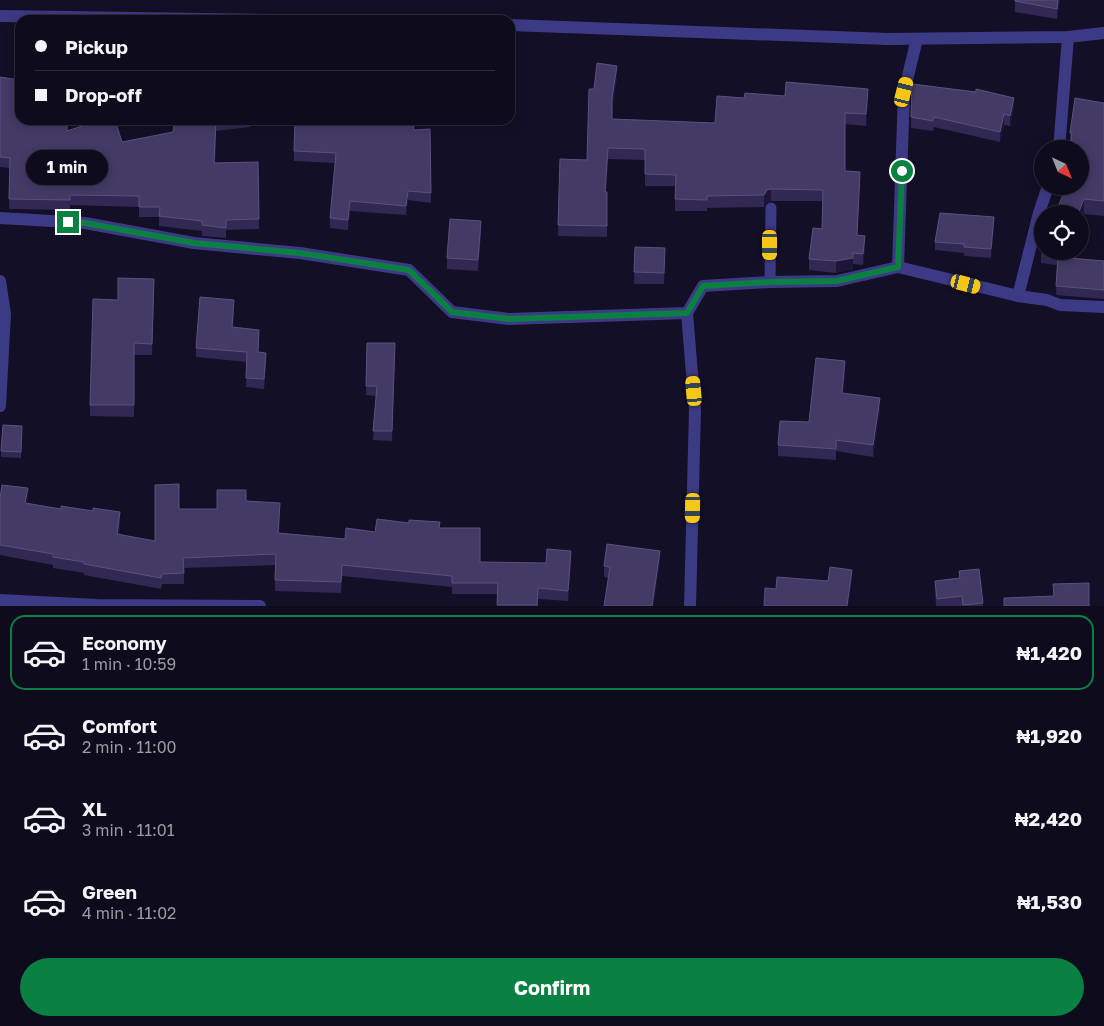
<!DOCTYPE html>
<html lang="en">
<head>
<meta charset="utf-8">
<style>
  :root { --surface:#0e0b1c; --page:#171425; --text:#f1f3f6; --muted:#9b9ba3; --line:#2e2b3b; --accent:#0b8043 }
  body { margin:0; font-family:"Golos Text",sans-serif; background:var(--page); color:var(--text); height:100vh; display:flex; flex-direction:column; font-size:19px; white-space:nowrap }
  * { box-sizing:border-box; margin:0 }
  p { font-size:16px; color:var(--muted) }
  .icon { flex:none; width:28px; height:28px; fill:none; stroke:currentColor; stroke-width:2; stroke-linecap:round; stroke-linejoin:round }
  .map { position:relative; height:606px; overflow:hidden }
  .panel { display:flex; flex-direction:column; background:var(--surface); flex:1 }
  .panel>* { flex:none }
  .hud { position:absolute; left:15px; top:15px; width:500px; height:110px; border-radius:15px; box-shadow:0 2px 12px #0003,0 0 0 1px var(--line); display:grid; align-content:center; height:110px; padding:0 20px; background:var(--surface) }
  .needle { width:32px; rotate:137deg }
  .fabs { position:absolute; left:1034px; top:140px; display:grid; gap:10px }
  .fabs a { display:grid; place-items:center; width:55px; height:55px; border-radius:50%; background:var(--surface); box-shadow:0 2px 12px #0003,0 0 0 1px var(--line); font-size:25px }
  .end { position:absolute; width:22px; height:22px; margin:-11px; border:6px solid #0b8043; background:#fff; box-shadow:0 0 0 2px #fff }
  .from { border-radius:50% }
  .bubble { position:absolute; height:35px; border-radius:18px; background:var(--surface); box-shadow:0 2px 12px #0003,0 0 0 1px var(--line); font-size:16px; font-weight:700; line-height:35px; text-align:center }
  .car { position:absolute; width:15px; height:30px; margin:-15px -8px; border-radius:6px; box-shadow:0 0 4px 1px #0007; background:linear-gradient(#f5c518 24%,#345 0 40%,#f5c518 0 76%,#345 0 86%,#f5c518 0) }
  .hud b { display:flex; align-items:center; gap:18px; height:48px; font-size:19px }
  .hud b+b { border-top:1px solid var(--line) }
  .hud i { width:12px; height:12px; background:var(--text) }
  ul { padding:9px 0 0; list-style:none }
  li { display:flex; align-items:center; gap:15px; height:75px; margin:0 10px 8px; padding:0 10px; border:2px solid transparent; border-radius:15px }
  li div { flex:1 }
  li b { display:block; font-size:19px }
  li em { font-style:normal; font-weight:700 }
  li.current { border-color:var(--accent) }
  li>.icon { width:45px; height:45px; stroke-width:1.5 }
  .cta { display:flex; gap:10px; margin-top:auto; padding:10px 20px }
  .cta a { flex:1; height:58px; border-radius:30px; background:var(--accent); color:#fff; font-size:20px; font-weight:700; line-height:58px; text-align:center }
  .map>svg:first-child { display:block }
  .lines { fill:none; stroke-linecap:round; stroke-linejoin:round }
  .lane { stroke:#3d3a85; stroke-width:11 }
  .street { stroke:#3d3a85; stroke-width:12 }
  .wall { fill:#312854 }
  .shaded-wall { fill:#1d163a }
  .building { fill:#433a66; stroke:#5a527e }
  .route { stroke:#0b8043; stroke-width:6 }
</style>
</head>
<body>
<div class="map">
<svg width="1104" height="606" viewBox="0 0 1104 606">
  <rect width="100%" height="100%" fill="#130f26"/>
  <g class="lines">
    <!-- lane -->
    <path class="lane" d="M770,282l1,-74"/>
    <!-- street -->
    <g class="street">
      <path d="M0,16l269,4"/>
      <path d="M510,25l378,14 180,-2 36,-4"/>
      <path d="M1059,149l9,-112"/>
      <path d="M1048,186l-9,27 -21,83 29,4 13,5 44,2"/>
      <path d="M0,218l85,5 109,20 106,10 109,17 43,42 57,7 178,-6 16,-27 67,-4 67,-1 61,-14 120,29"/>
      <path d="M898,267l6,-175 13,-53"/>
      <path d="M0,281l5,33 -5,92"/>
      <path d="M687,313l8,97 -5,196"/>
      <path d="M0,600l97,5 163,1"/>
    </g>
  </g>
  <!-- wall -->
  <g class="wall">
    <path d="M1015,0h45l-3,19 -42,-7z"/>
    <path d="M0,77l67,54 55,11 51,-10 15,-7 -1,-5h63v7l-34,4 -1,32 43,-1 1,67 -33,1v8l-24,-2v-5l-43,-5v-9h-20v-10l-69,-2v5l-61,-1 1,-41 -10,-1z"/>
    <path d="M617,77l-5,33v9l103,4 29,-25 41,-2 83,4 -2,26 -21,-2v47l15,13 -3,52 8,12 -2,17 -10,-1v5l-17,4 -27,-3v-11l13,-30 1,-28h-52l-4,1 -3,5 -57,1v3h-32v-25h-30v-26l-37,-1 -2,33h1v45l-49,-1 2,-77 27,1 7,-71z"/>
    <path d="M1104,103v113l-20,-2 -19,-24 6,-43h-1v-14z"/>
    <path d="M1014,108l-4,18 -6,-1 -4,17 -66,-15 -1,4 -22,-3v-11z"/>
    <path d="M430,129l1,74 -23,-3 -2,15 -56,-4 -2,19 -18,-2v-10l5,-55 -41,-2v-10l120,-21z"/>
    <path d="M994,226l-3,32 -27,-2v-3l-29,-3v-8z"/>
    <path d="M481,232l-3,39 -31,-2v-11z"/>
    <path d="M1042,245v6h27l-3,7 38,3v38l-48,-4 1,-30 -16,-2v-15z"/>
    <path d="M635,247l30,12 -1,25h-30z"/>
    <path d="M154,291l-2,64h-18v62l-44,-1v-11l28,-105z"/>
    <path d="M234,310l-1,17 26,12 -1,13 8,10 -2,27 -18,-2 1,-25 -51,-5v-9z"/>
    <path d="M367,343h28l-3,98 -19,-1 3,-44 -10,-1z"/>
    <path d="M845,372l-2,21 37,17 -7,47 -37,-6v9l-58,-4v-11l31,-23z"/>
    <path d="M22,432l-1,26 -20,-1v-6z"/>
    <path d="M0,498h28l-1,5 93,20 -1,12 36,6 24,-32h38l29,-8 34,13 -1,19 66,6 30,-7 65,-4 40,34 66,1 25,-2 -3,40 -30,-2v7h-41v-12h-45v-7l-110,-11 -1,17 -66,-2v-26l-91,3v16h-22l-1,5 -77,-14v-2l-31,-5v-3l-53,-10z"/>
    <path d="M660,562l-52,16 -4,-1v-11z"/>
    <path d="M959,571l24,32v3h-47l-1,-15v-10l24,-3z"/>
  </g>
  <!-- shaded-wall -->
  <g class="shaded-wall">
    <path d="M1058,0h2l-3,19v-10z"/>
    <path d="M617,66v11l-5,33v-12z"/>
    <path d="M868,89v11l-2,26v-12z"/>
    <path d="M1014,98v10l-4,18v-10z"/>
    <path d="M1004,114v11l-4,17v-10z"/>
    <path d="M608,148v11l-3,44v-11z"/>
    <path d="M771,189v12l-4,1 -3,5v-12l3,-5z"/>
    <path d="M408,191v9l-2,15v-9z"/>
    <path d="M1084,199v15l-4,10v-10h-2z"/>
    <path d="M350,201v10l-2,19v-10z"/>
    <path d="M994,217v9l-3,32v-9z"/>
    <path d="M481,221v11l-3,39v-11z"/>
    <path d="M865,236v12l-2,17v-11z"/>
    <path d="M1063,251h6l-6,15z"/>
    <path d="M853,253v16l-17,4v-12z"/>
    <path d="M234,300v10l-2,27v-10z"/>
    <path d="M845,361v11l-3,32v-11z"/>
    <path d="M880,398v12l-7,47v-12z"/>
    <path d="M28,488v10l-3,16v-11z"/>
    <path d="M280,503v11l-2,30v-11z"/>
    <path d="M120,512v11l-3,22v-11z"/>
    <path d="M571,551v10l-3,40v-10z"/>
    <path d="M660,551v11l-6,44h-2z"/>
    <path d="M852,570v11l-4,25h-1z"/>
  </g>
  <!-- building -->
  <g class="building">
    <path d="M1015,0h43l-1,9 -42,-8z"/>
    <path d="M597,63l20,3 -5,32v21l103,4 2,-27 27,2 1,-5 40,3 1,-14 82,7 -2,25 -21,-1v58l15,1 -3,63 8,1 -2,18 -10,-1v5l-17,3 -27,-2 4,-31 9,1 1,-39 -52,-1 -4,1 -3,5 -57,1v4l-32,-1 1,-24 -31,-1v-25l-37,-1 -3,44h2v34l-49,-1 2,-66 27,1 2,-71h5z"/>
    <path d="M0,77l20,3v40h47v11l33,-11h15l7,22 51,-10 1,-8 15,1v-5h31h-4l-2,43 44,-1 1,57 -33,1v8l-24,-3v-4l-43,-5 1,-9h-21v-11l-69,-1v5l-61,-1 1,-41 -10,-1z"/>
    <path d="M912,84l64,8v-3l38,9 -4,18 -6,-2 -4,18 -66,-15 -1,4 -22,-4z"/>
    <path d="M1075,98l29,5v98l-20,-2 -6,15h-23l10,-24v-4h15v-37h-10l2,-16h-2z"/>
    <path d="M295,120h118l1,10 16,-1 1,64 -23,-2 -2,15 -56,-5 -2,19 -18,-2 6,-65 -42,-2z"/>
    <path d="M940,213l54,4 -3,32 -27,-2v-3l-29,-2z"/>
    <path d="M450,219l31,2 -3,39 -31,-2z"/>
    <path d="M635,247l30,1 -1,25 -30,-1z"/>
    <path d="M1058,257l46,4v29l-48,-4z"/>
    <path d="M118,278l36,1 -2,65 -18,-1v62h-44l3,-106 25,1z"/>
    <path d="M200,297l34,3 -2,27 27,3 -1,22 8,1 -2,26 -18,-1 1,-26 -51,-4z"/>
    <path d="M367,343h28l-3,88h-19l4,-45h-11z"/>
    <path d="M816,358l29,3 -3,32 38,5 -7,47 -37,-5v9l-58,-4 2,-24 29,1z"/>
    <path d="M3,425l19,1 -1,26 -20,-1z"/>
    <path d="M179,484v25h38v-19h29v11l34,2 -2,30 67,6 1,-11 29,4 2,-13 32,4v-3l31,2 -1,6h41v34l66,1 1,-14 24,2 -3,40 -30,-3 -1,17h-40l1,-22h-46v-7l-110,-11 -1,17 -66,-2 1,-26 -93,4 1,15 -22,1 -1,4 -77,-14v-2l-31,-5v-3l-53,-9v-47l2,-13 26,3 -3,15 36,6v-3l32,5v-3l27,4 -3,22 38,7v-56z"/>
    <path d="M607,544l53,7 -8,55h-48l6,-39 -6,-1z"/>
    <path d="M830,567l22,3 -5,36h-83l1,-18 11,1 1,-12 51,4z"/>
    <path d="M979,569l4,34 -20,2 -1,-9 -25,3 -2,-18 25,-3 -1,-7z"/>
    <path d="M1089,583v23h-85v-8l50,-2 -1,-12z"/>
  </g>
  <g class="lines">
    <!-- route -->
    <path class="route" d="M68,222l17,1 109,20 106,10 109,17 43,42 57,7 178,-6 16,-27 67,-4 67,-1 61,-14 4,-96"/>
  </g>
</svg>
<div class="fabs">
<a><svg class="needle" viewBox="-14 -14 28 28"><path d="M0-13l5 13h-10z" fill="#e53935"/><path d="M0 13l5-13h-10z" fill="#9b9ba3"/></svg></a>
<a><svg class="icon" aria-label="locate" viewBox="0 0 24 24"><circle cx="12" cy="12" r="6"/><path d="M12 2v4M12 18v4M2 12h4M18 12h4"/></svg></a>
</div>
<i class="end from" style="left:902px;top:171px"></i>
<i class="end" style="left:68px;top:222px"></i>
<div class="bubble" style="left:26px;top:150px;width:82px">1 min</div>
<i class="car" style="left:904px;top:92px;rotate:14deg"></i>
<i class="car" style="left:770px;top:245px;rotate:180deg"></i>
<i class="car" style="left:966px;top:284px;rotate:104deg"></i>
<i class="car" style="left:694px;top:391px;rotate:355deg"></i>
<i class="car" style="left:693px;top:508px;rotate:181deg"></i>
<div class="hud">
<b><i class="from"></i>Pickup</b>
<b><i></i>Drop-off</b>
</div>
</div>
<section class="panel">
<ul>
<li class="current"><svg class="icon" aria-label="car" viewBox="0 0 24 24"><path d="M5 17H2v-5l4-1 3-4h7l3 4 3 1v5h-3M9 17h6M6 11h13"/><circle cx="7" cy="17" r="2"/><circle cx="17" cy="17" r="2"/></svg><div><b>Economy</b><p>1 min · 10:59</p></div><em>₦1,420</em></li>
<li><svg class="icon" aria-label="car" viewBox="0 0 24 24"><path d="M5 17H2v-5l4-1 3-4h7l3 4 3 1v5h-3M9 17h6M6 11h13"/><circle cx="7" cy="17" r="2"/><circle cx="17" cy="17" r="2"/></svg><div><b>Comfort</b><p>2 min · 11:00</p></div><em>₦1,920</em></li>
<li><svg class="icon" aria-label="car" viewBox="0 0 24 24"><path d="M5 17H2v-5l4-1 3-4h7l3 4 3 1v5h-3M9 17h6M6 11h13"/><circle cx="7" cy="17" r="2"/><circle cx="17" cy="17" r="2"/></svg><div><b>XL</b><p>3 min · 11:01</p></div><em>₦2,420</em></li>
<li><svg class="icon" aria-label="car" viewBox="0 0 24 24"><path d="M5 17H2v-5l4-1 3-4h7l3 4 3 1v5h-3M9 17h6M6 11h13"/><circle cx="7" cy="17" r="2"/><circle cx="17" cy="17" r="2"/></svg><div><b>Green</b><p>4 min · 11:02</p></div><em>₦1,530</em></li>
</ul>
<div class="cta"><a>Confirm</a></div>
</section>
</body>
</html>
